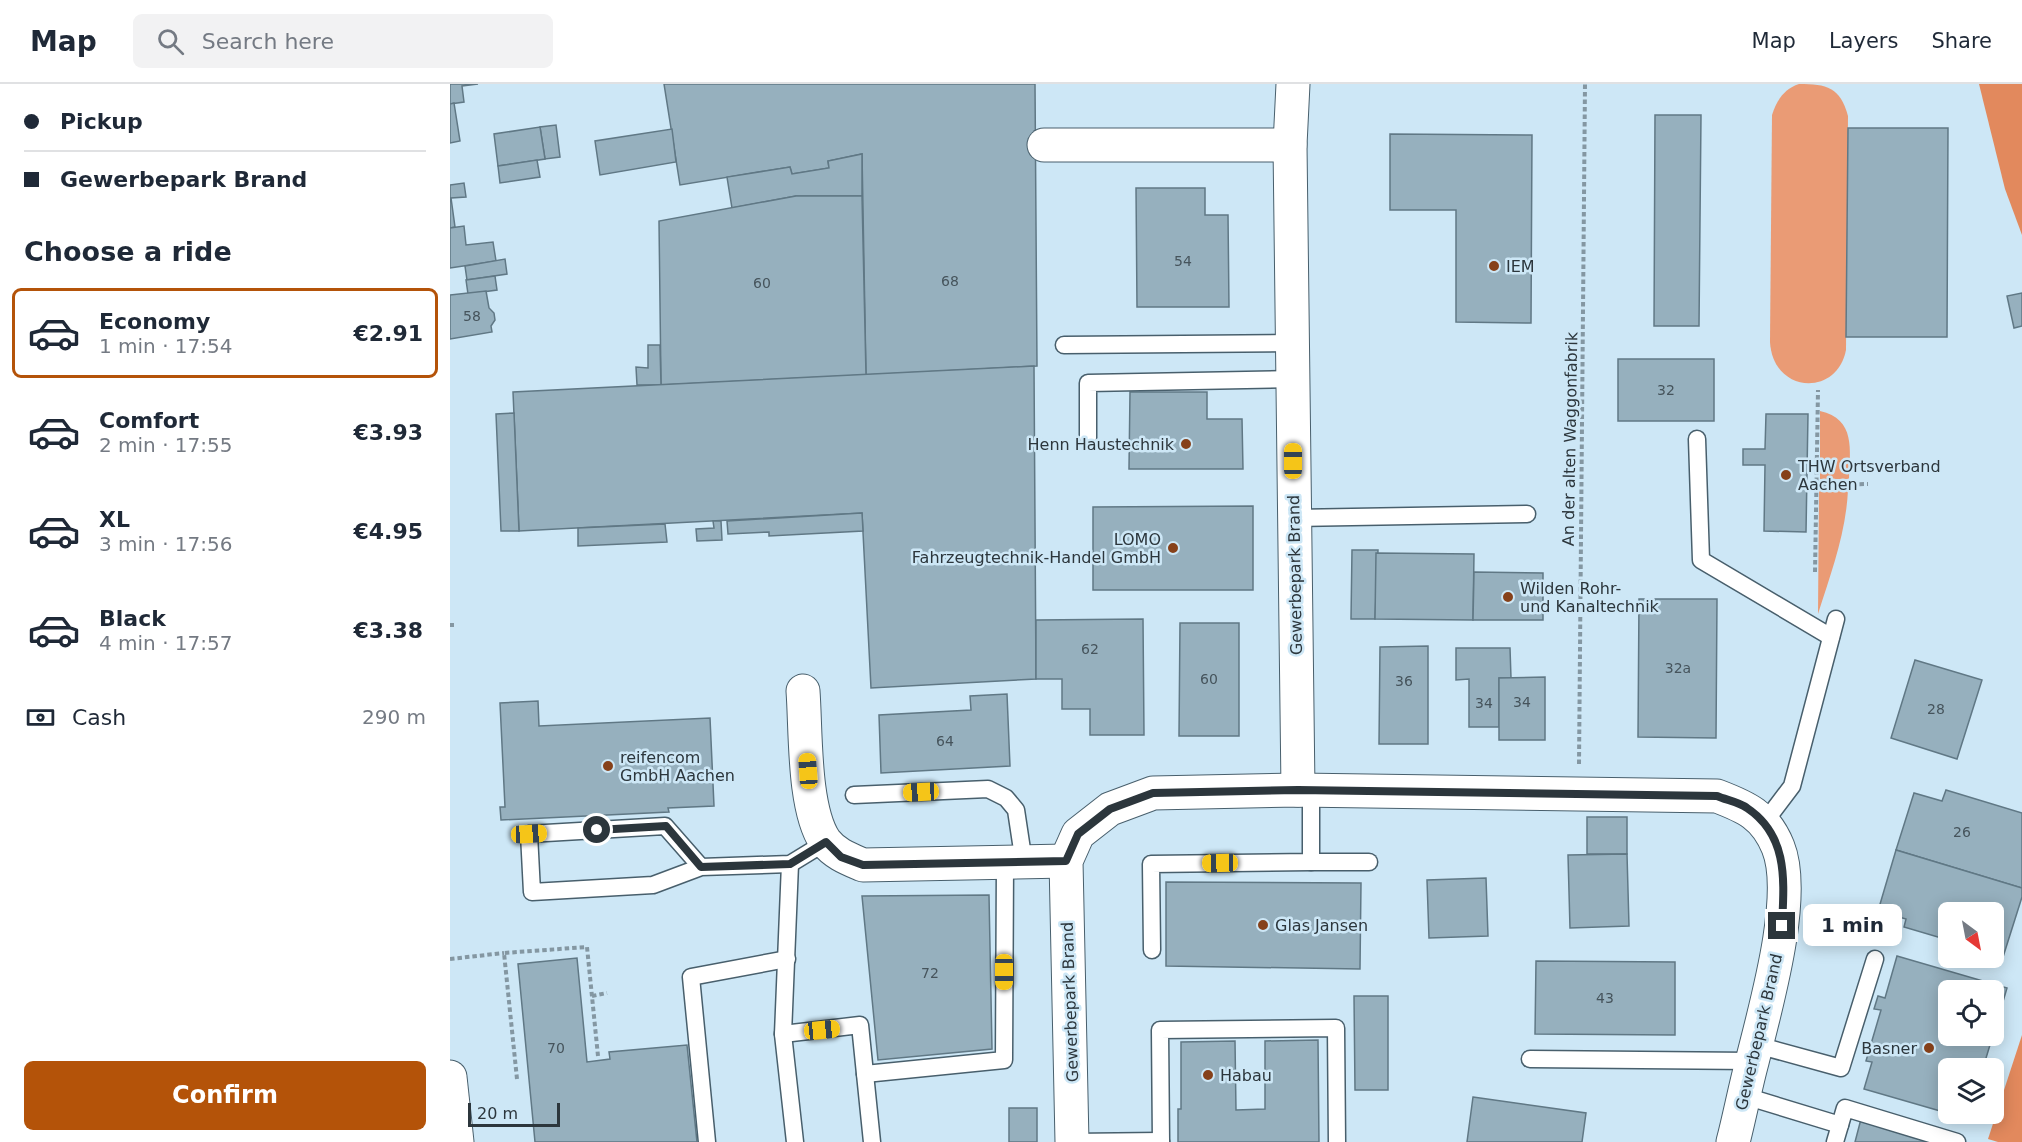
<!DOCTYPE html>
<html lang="en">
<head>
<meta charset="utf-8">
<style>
  :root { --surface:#fff; --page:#f2f2f3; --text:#1f2937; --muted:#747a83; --line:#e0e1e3; --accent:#b45309 }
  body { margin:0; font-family:"DejaVu Sans",sans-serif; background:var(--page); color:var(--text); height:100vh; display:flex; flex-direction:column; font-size:22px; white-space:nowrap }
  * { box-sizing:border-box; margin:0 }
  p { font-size:20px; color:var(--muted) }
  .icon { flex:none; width:33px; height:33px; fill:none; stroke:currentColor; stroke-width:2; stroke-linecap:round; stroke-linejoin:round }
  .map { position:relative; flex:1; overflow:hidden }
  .panel { display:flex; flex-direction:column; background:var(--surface); width:450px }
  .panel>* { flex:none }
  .guide { display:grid; align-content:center; height:132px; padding:0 24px; background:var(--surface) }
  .needle { width:39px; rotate:148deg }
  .controls { position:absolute; left:1488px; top:818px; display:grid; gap:12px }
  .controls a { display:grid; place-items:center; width:66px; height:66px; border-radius:9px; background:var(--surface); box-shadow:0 3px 15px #0003; font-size:30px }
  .scale { position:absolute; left:18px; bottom:15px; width:92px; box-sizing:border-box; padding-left:6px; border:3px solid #2c363c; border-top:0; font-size:16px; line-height:21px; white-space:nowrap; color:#2c363c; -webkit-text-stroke:4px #cde7f6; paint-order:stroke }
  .end { position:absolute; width:27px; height:27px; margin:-14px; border:8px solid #2c363c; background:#fff; box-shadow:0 0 0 3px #fff }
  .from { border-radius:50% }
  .bubble { position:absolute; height:42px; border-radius:9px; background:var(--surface); box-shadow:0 3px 15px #0003; font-size:20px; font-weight:700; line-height:42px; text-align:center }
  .car { position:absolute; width:18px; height:36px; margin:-18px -9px; border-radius:8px; box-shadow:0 0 4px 2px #0007; background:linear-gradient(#f5c518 24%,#345 0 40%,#f5c518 0 76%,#345 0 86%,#f5c518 0) }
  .guide b { display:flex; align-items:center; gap:21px; height:57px; font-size:22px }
  .guide b+b { border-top:2px solid var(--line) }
  .guide i { width:15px; height:15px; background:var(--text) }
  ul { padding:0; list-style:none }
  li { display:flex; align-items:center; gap:18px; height:90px; margin:0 12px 9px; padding:0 12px; border:3px solid transparent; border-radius:9px }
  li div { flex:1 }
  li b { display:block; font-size:22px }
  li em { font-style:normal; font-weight:700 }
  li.selected { border-color:var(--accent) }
  li>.icon { width:54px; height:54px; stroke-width:1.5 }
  h2 { padding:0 24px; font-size:27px; line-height:72px }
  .pay { display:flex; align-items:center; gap:15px; height:66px; padding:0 24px; font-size:22px }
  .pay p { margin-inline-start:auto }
  .primary-button { display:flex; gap:12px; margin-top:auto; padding:12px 24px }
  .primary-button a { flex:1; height:69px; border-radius:9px; background:var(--accent); color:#fff; font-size:24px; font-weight:700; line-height:69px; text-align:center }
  header { display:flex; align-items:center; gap:36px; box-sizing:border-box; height:84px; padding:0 30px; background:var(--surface); border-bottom:2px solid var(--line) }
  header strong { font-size:28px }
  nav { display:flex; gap:33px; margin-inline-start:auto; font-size:21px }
  .search { width:420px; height:54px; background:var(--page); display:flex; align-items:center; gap:15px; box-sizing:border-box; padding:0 21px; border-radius:9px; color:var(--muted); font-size:22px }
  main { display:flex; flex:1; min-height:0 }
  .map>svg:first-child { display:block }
  .green { fill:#ea9b75 }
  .forest { fill:#e2895d }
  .building { fill:#96b0be; stroke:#607885; stroke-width:1.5 }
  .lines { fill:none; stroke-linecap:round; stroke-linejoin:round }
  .service-casing { stroke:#485f6c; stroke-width:19 }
  .minor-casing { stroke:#485f6c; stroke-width:35 }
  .tertiary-casing { stroke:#485f6c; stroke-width:35 }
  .path { stroke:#8497a2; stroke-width:4; stroke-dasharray:4.5 3; stroke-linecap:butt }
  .service { stroke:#fff; stroke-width:16 }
  .minor { stroke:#fff; stroke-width:33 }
  .tertiary { stroke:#fff; stroke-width:33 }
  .route { stroke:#2c363c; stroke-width:8 }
  .poi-dot { fill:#86411a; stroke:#cde7f6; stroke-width:2 }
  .labels { text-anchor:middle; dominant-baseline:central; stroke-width:5; stroke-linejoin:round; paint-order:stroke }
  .number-label { font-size:14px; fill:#46545c }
  .poi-label { font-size:16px; fill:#2c363c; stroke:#cde7f6; text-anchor:start }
  .street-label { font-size:16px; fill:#2c363c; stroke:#cde7f6 }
</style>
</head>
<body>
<header>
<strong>Map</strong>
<div class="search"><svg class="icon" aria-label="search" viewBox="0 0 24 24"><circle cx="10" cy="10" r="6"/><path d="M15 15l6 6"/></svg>Search here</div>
<nav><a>Map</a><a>Layers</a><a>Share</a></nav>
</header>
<main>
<section class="panel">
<div class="guide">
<b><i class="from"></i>Pickup</b>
<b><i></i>Gewerbepark Brand</b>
</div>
<h2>Choose a ride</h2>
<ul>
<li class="selected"><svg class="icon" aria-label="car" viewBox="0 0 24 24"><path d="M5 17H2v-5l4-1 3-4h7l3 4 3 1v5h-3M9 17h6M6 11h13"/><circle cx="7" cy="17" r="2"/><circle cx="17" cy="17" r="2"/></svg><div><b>Economy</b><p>1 min · 17:54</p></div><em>€2.91</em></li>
<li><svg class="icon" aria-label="car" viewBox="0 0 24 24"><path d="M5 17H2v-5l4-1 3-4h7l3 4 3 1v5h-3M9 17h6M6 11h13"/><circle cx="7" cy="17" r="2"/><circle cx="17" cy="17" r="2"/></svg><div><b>Comfort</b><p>2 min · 17:55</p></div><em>€3.93</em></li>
<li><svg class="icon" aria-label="car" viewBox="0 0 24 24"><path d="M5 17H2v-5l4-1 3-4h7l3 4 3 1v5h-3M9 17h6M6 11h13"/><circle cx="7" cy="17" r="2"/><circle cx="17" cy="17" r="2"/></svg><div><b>XL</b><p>3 min · 17:56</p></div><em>€4.95</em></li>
<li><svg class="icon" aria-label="car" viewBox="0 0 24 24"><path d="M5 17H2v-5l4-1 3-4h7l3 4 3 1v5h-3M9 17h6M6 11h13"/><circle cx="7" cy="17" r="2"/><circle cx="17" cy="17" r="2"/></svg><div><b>Black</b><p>4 min · 17:57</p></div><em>€3.38</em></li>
</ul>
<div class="pay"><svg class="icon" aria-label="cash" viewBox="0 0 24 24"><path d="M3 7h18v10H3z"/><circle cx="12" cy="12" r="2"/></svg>Cash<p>290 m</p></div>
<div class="primary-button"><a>Confirm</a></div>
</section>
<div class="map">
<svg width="1572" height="1058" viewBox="0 0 1572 1058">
  <rect width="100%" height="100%" fill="#cde7f6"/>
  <!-- green -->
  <g class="green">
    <path d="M1349,0c28,0 41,3 49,32l-2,234c-9,47 -73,44 -76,-8l2,-227c5,-15 12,-26 27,-31z"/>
    <path d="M1370,327c36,8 30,39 29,68h-29z"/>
    <path d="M1369,406h29c-2,43 -17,83 -30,124z"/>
  </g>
  <!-- forest -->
  <g class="forest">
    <path d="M1529,0h43v151l-17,-46z"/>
    <path d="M1572,951v107h-24l-10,-3z"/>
  </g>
  <!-- building -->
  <g class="building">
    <path d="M0,0h28l-16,2 2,16 -14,2z"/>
    <path d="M214,0h371l2,282 -171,9 -4,-221 -34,7 1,7 -37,6 -2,-7 -110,18z"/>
    <path d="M4,19l6,38 -10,2v-39z"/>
    <path d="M1205,31h46l-2,211h-45z"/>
    <path d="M106,41l4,32 -15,2 -5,-32z"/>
    <path d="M90,43l5,32 -47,7 -4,-32z"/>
    <path d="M1398,44h100l-1,209h-101z"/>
    <path d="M222,45l4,33 -76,13 -5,-34z"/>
    <path d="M940,50l142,1 -1,188 -75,-1v-112h-66z"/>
    <path d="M412,70v42h-66l-64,12 -5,-31 63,-10 2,7 37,-6 -1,-7z"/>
    <path d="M87,76l3,17 -40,6 -2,-17z"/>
    <path d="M14,99l2,14 -15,1 4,29 -5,1v-43z"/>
    <path d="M686,104h69v27h23l1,92h-92z"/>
    <path d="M346,112h66l4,179 -205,10 -2,-164z"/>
    <path d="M14,142l2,19 27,-3 3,19 -46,7v-40z"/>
    <path d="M55,175l2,15 -40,6 -2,-14z"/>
    <path d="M45,192l2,14 -29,4 -2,-14z"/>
    <path d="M36,207l3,17 5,5 1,7 -4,6 1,6 -42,7v-44z"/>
    <path d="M1572,209v33l-8,2 -7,-32z"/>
    <path d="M198,261h12l1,40h-24l-1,-18 12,1z"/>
    <rect x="1168" y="275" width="96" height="62"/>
    <path d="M584,282l2,313 -165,9 -9,-175 -343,18 -6,-139z"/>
    <path d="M680,308h77v27h35l1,50h-114z"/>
    <path d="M64,329l5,118h-18l-5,-117z"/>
    <path d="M1316,330h42l-2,118 -42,-1 1,-66h-22v-16h22z"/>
    <path d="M803,422v84h-160v-83z"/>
    <path d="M412,429l1,18 -94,5v-4l-41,2 -1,-13z"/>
    <path d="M263,437h8l1,19 -25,1 -1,-12 18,-1z"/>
    <path d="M215,440l2,18 -89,4v-18z"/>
    <path d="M902,466h26l-3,69h-24z"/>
    <path d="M926,469l98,1 -1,66 -98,-1z"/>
    <path d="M1024,488l69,1v47h-70z"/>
    <path d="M1189,515h78l-1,139 -78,-1z"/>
    <path d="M693,535l1,116h-54v-26h-28v-30h-26v-59z"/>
    <path d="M730,539h59v113h-60z"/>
    <path d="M978,562v98h-49l1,-97z"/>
    <path d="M1006,564h54l1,30h-12v49h-30v-48l-13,1z"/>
    <path d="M1465,576l67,20 -25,79 -66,-21z"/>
    <path d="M1095,593v63h-46v-62z"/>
    <path d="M557,610l3,72 -129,7 -2,-58 92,-5 -1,-14z"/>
    <path d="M88,617l1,25 171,-8 4,88 -46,2 1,4 -168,8 -1,-13h5l-5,-104z"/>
    <path d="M1496,706l76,23v75l-126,-38 18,-57 28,8z"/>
    <rect x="1137" y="733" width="40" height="37"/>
    <path d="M1446,766l126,38v9l-19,60 -9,-3v-42h-46v28l-44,-13 2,-8 -28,-8z"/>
    <path d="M1177,770l2,72 -59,2 -2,-73z"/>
    <path d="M1036,794l2,58 -59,2 -2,-58z"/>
    <path d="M716,798l195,1 -1,86 -194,-3z"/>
    <path d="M539,811l3,154 -114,11 -16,-164z"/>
    <path d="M1447,872l110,32 -13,44v-42h-46v45h45l-10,33h-35v45h22l-2,6 -104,-30 8,-27 -6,-1 15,-51 -7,-1 4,-13 7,2z"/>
    <path d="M127,874l10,104 23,-3 -1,-7 78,-7 10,97h-162l-17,-178z"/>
    <path d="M1086,877l139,1v73l-140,-1z"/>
    <path d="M904,912h34v94h-33z"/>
    <path d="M868,956l1,102h-141v-33h3v-67l54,-1 1,69 29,-1v-68z"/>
    <path d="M1023,1013l113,16 -4,29h-115z"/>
    <rect x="559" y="1024" width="28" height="34"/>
    <path d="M1411,1035l79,23h-85z"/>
  </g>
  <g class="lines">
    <defs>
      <g id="service">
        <path d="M614,261l228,-2"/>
        <path d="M638,354v-55l205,-4"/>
        <path d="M1247,355l4,121 130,77"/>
        <path d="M844,434l233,-4"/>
        <path d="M404,711l134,-6 18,9 10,12 8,53"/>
        <path d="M1314,739l28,-37 44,-167"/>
        <path d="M861,778h58"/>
        <path d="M340,780l-7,170 12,108"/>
        <path d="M251,783l-48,18 -121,7 -3,-58 136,-8 36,41 89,-3 36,-22"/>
        <path d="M702,866l-1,-86 160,-2v-72"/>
        <path d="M333,950l77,-9 12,117"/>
        <path d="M1307,961l84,23 34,-109"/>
        <path d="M1080,975l222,2"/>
        <path d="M415,990l139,-14 1,-198"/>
        <path d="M1295,1012l95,29"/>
        <path d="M257,1058l-16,-165 96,-18"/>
        <path d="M622,1058l89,-1"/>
        <path d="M711,1058l-1,-112 176,-2 1,114"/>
        <path d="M1385,1058l10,-34 112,34"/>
      </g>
      <g id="minor">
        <path d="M843,0l-3,61 8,645"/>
        <path d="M594,61h246"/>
        <path d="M353,607c3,40 0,117 22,150 10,13 24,18 38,24l203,-4"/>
        <path d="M622,1058l-6,-281 12,-27 32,-25 43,-16 145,-3 419,6c29,11 48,19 61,51 20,49 -13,162 -26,215 -7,26 -12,53 -19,80"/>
      </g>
      <path id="tertiary" d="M0,993l7,65"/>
    </defs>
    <!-- service casing -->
    <use href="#service" class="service-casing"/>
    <!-- minor casing -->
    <use href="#minor" class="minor-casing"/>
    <!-- tertiary casing -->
    <use href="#tertiary" class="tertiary-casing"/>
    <!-- path -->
    <g class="path">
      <path d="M1357,401l61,-1"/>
      <path d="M1365,488l3,-182"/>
      <path d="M0,541h4"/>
      <path d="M1129,680l6,-680"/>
      <path d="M0,875l54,-6"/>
      <path d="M142,912l15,-3"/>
      <path d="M67,995l-13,-126 83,-6 11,109"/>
    </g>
    <!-- service -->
    <use href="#service" class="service"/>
    <!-- minor -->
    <use href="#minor" class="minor"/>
    <!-- tertiary -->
    <use href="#tertiary" class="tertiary"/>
  </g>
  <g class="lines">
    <!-- route -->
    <path class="route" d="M147,746l69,-4 35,41 89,-3 36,-22 15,15 22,8 203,-4 12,-27 32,-25 43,-16 145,-3 419,6c9,4 22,6 30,12 42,28 37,74 35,118"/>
  </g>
  <!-- markers -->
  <g class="poi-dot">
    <circle cx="1044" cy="182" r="6"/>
    <circle cx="736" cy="360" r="6"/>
    <circle cx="1336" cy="391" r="6"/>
    <circle cx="723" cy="464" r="6"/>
    <circle cx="1058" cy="513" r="6"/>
    <circle cx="158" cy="682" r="6"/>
    <circle cx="813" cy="841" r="6"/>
    <circle cx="1479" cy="964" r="6"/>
    <circle cx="758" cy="991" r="6"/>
  </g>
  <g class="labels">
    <!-- number labels -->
    <g class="number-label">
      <text x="733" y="177">54</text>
      <text x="500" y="197">68</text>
      <text x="312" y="199">60</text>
      <text x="22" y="232">58</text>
      <text x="1216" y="306">32</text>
      <text x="640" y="565">62</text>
      <text x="1228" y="584">32a</text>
      <text x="759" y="595">60</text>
      <text x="954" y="597">36</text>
      <text x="1072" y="618">34</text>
      <text x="1034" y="619">34</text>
      <text x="1486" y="625">28</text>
      <text x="495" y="657">64</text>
      <text x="1512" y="748">26</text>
      <text x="480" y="889">72</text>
      <text x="1155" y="914">43</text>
      <text x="106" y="964">70</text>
    </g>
    <!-- poi labels -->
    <g class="poi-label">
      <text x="1056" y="182">IEM</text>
      <text x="724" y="360" text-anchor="end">Henn Haustechnik</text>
      <text x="1348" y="382">THW Ortsverband<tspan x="1348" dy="18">Aachen</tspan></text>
      <text x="711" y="455" text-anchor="end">LOMO<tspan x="711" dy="18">Fahrzeugtechnik-Handel GmbH</tspan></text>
      <text x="1070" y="504">Wilden Rohr-<tspan x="1070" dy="18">und Kanaltechnik</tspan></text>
      <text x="170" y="673">reifencom<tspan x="170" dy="18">GmbH Aachen</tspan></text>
      <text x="825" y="841">Glas Jansen</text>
      <text x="1467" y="964" text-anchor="end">Basner</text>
      <text x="770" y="991">Habau</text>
    </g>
    <!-- street labels -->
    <g class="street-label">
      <text transform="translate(1120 355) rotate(-89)">An der alten Waggonfabrik</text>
      <text transform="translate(845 491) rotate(-91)">Gewerbepark Brand</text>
      <text transform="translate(620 918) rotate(-92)">Gewerbepark Brand</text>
      <text transform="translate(1309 948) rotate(-77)">Gewerbepark Brand</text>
    </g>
  </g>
</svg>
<div class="controls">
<a><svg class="needle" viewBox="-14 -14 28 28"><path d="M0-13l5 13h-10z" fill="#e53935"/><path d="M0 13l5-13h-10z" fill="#747a83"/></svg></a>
<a><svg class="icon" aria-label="locate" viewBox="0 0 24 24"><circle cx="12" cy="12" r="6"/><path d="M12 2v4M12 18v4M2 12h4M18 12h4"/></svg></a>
<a><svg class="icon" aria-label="layers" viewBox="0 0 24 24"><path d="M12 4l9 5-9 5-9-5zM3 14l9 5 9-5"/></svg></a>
</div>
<div class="scale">20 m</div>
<i class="end from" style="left:147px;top:746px"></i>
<i class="end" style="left:1332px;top:842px"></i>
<div class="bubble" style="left:1353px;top:820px;width:99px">1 min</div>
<i class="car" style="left:843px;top:377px;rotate:0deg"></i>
<i class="car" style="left:358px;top:687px;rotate:356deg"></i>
<i class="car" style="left:471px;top:708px;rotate:267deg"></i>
<i class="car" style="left:79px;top:750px;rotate:87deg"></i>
<i class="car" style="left:770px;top:779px;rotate:269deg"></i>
<i class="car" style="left:554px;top:888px;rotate:180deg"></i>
<i class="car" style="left:372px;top:946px;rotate:84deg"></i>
</div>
</main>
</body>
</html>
